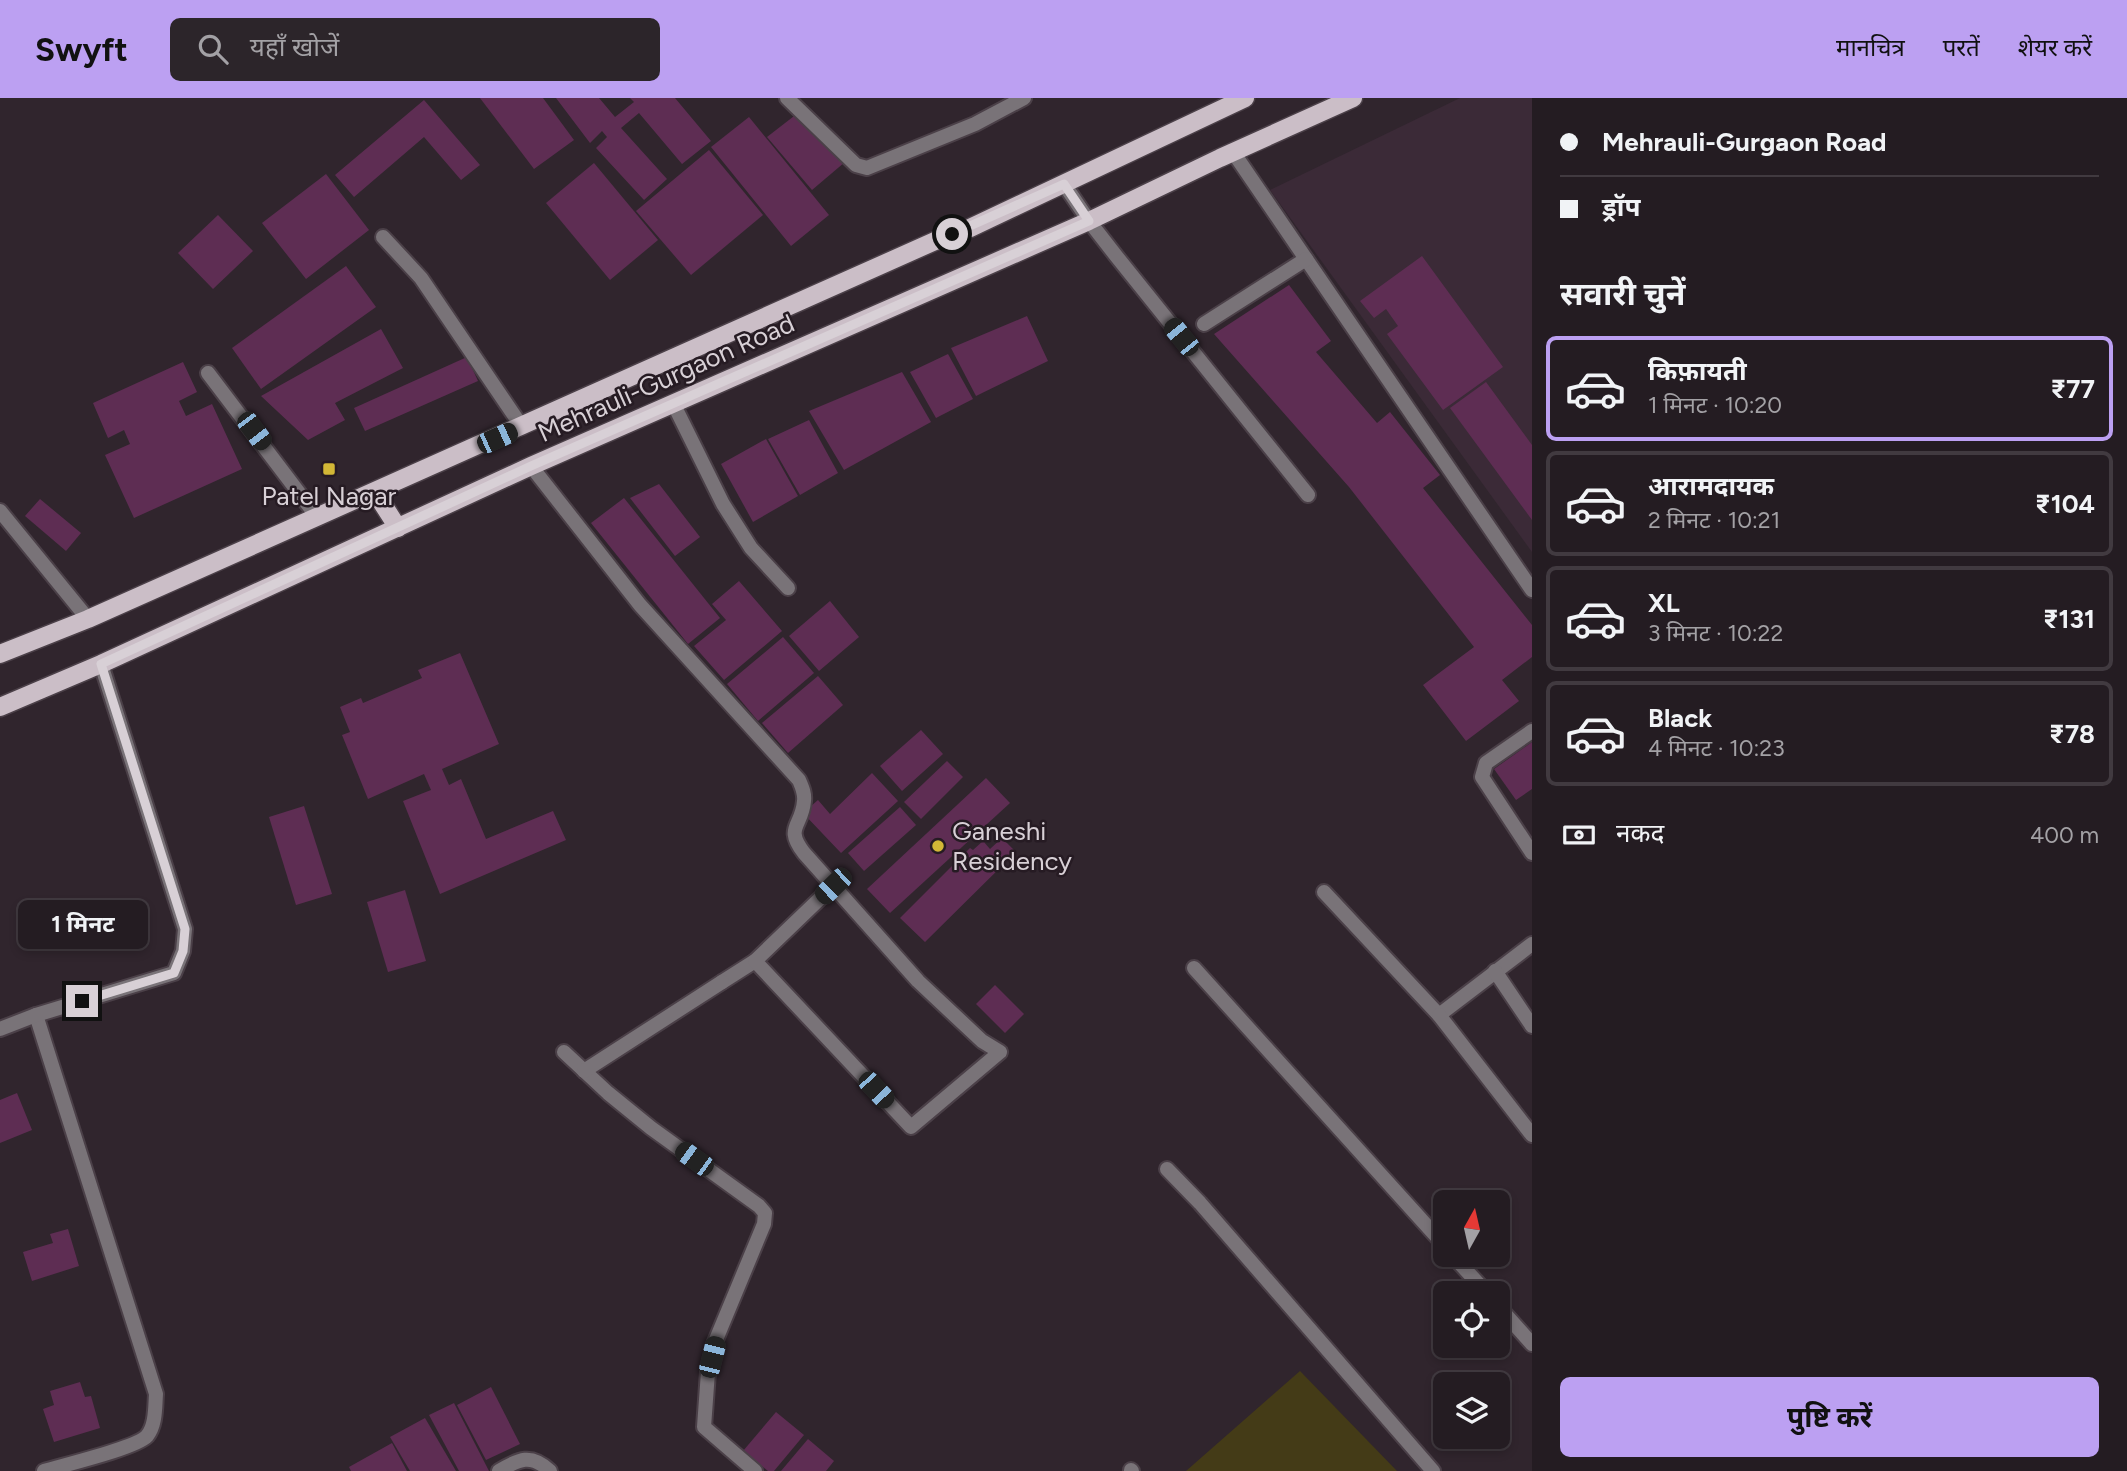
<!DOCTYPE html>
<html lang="hi">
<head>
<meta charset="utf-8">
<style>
  :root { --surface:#241c22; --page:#2c252a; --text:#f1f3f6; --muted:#a3a1a5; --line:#413a40; --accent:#bca0f2 }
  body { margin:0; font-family:Figtree,"Noto Sans Devanagari",sans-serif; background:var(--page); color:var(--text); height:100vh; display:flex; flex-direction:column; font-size:26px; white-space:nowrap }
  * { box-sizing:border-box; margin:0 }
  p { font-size:23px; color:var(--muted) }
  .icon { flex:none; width:38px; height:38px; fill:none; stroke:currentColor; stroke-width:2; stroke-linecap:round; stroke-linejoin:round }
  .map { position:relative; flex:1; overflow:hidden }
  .sheet { display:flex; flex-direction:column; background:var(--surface); width:595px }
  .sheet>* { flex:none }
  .top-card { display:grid; align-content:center; height:154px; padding:0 28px; background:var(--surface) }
  .needle { width:46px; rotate:8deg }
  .controls { position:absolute; left:1433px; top:1092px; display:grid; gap:14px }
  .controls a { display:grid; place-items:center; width:77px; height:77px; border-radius:10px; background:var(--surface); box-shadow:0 4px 10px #0003,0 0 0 2px var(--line); font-size:35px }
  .end { position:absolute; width:32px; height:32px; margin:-16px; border:9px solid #d8d0d6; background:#111; box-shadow:0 0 0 4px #111 }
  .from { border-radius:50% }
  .bubble { position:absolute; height:49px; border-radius:10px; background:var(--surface); box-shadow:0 4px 10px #0003,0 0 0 2px var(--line); font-size:23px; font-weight:700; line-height:49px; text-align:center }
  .car { position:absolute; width:21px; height:42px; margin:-21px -10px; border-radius:9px; box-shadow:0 0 5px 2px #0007; background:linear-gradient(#222 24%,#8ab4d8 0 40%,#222 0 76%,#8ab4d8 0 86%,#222 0) }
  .top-card b { display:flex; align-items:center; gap:24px; height:66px; font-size:26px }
  .top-card b+b { border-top:2px solid var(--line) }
  .top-card i { width:18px; height:18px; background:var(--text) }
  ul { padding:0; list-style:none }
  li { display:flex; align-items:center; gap:21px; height:105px; margin:0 14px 10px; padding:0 14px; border:4px solid var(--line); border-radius:10px }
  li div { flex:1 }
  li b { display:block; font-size:26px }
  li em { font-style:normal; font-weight:700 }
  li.current { border-color:var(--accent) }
  li>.icon { width:63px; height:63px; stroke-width:1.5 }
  h2 { padding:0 28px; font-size:32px; line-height:84px }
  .pay { display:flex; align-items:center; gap:18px; height:77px; padding:0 28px; font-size:26px }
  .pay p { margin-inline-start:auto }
  .cta { display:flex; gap:14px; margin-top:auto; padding:14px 28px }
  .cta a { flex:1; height:80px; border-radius:10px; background:var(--accent); color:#111; font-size:28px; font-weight:700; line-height:80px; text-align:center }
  header { display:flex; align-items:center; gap:42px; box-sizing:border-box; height:98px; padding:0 35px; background:var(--accent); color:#111 }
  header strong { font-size:33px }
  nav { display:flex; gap:38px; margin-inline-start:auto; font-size:24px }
  .search { width:490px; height:63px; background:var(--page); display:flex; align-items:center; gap:18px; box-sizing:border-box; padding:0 24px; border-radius:10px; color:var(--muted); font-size:26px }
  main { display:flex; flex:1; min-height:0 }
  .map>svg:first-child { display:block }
  .built { fill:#3b2a37 }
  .green { fill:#443b17 }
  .building { fill:#5e2d53 }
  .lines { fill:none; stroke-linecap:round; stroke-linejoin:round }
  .service-casing { stroke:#4b4048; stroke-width:18 }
  .minor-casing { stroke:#4b4048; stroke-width:18 }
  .primary-casing { stroke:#4b4048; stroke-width:21 }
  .service { stroke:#797378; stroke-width:14 }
  .minor { stroke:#797378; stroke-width:14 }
  .primary { stroke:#cbbec7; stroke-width:18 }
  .route { stroke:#d8d0d6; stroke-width:9 }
  .poi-dot { fill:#d2b736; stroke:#261b23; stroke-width:2.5 }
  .labels { text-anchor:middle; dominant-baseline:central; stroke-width:5; stroke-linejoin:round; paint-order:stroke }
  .street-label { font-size:26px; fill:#d8d0d6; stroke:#261b23 }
  .poi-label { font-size:26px; fill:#d8d0d6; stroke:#261b23 }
</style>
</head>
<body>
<header>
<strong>Swyft</strong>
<div class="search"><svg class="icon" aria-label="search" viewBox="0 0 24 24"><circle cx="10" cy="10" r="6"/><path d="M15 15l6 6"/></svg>यहाँ खोजें</div>
<nav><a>मानचित्र</a><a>परतें</a><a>शेयर करें</a></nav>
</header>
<main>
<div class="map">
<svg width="1532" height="1373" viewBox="0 0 1532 1373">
  <rect width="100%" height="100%" fill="#30252d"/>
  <!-- built -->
  <path class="built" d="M1460,0h72v454l-262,-362z"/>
  <!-- green -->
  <path class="green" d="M1300,1273l97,100h-211z"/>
  <!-- building -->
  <g class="building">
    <path d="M480,0h63l31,42 -40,29z"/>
    <path d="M556,0h43l16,19 19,-15 -4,-4h45l36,43 -29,23 -43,-51 -18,15 46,51 -23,21 -48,-52 11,-11 -5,-6 -12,12z"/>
    <path d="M424,2l56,65 -19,15 -37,-43 -70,60 -19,-22z"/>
    <path d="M798,15l47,49 -33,28 -45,-53z"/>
    <path d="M749,19l80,98 -38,31 -80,-99z"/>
    <path d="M709,52l54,65 -72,60 -55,-64z"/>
    <path d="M594,65l64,77 -48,40 -64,-77z"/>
    <path d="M326,76l43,56 -63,49 -44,-56z"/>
    <path d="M218,117l35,36 -40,38 -35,-36z"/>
    <path d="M1422,158l81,111 -60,43 -56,-76 11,-8 -12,-17 -12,9 -14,-17z"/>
    <path d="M346,168l30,41 -115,82 -29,-41z"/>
    <path d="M1289,187l42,56 -15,11 61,71 13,-11 50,63 -17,13 109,137v32l-30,23 17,21 -53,40 -43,-56 51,-38 -125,-160 -135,-153z"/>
    <path d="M1027,218l21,45 -72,35 -25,-48z"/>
    <path d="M381,231l22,39 -68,35 10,17 -37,20 -47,-44z"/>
    <path d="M948,256l25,45 -37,19 -26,-46z"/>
    <path d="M467,259l11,24 -113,50 -11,-23z"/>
    <path d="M183,264l14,30 -18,9 7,15 26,-12 30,65 -108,49 -29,-63 25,-11 -6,-14 -16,8 -15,-35z"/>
    <path d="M902,274l29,50 -87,48 -35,-59z"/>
    <path d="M1486,284l46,63v75l-82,-112z"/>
    <path d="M809,322l29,53 -38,22 -32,-56z"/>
    <path d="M766,341l32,57 -45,26 -32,-58z"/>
    <path d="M659,386l41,53 -25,19 -45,-58z"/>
    <path d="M624,400l96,120 -32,26 -97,-121z"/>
    <path d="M40,401l41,34 -15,18 -41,-35z"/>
    <path d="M739,483l43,50 -58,49 -30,-34 32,-26 -14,-16z"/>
    <path d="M830,503l29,36 -40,34 -30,-35z"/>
    <path d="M783,539l31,36 -56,48 -31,-37z"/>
    <path d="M460,555l39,91 -57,25 7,16 12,-6 25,60 67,-28 13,29 -126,54 -37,-93 28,-11 -7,-16 -56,25 -26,-64 8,-3 -10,-25 21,-9 2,5 59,-25 -4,-8z"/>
    <path d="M818,578l25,29 -55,48 -26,-30z"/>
    <path d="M921,632l22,24 -41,37 -22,-25z"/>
    <path d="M1532,644v47l-16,11 -22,-31z"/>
    <path d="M947,663l16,16 -42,42 -17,-17z"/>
    <path d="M872,675l26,28 -57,52 -38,-40 15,-13 12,14z"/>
    <path d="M986,680l24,25 -120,110 -23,-24z"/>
    <path d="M304,708l28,88 -36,11 -27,-88z"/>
    <path d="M900,709l16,18 -52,46 -16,-18z"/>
    <path d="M1002,740l14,14 -91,90 -25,-24 70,-70 3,2 10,-9 7,8z"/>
    <path d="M405,792l21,71 -38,11 -21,-70z"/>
    <path d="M995,887l29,29 -19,19 -29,-29z"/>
    <path d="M17,995l15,37 -32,13v-43z"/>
    <path d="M68,1131l11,37 -47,15 -9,-29 30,-9 -3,-9z"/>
    <path d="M80,1284l5,15 6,-1 9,32 -46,14 -11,-33 11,-4 -4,-14z"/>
    <path d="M491,1289l29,57 -34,16 -29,-55z"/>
    <path d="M454,1305l35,68h-30l-30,-56z"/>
    <path d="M776,1314l28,23 -30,36h-6l-25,-20z"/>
    <path d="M425,1320l31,53h-46l-20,-34z"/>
    <path d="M808,1341l26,22 -8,10h-45z"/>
    <path d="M392,1345l15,28h-56l-2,-4z"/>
  </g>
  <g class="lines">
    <defs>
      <g id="service">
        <path d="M1233,54l299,438"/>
        <path d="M1064,86l25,37 28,36 191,238"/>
        <path d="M1204,226l102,-65"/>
        <path d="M1532,633l-46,32 -4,14 50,76"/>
        <path d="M1324,794l115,123 93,-71"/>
        <path d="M1495,873l37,55"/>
        <path d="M722,884l33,-21"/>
        <path d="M36,917l120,379c-1,13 0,31 -9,42 -11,12 -83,29 -103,35"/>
        <path d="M1439,917l93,120"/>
        <path d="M0,931l36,-14 138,-42 9,-22 2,-22 -84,-265"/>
      </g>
      <g id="minor">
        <path d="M787,0l69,67 11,3 108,-44 49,-26"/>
        <path d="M383,139l38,41 101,149"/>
        <path d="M208,275l110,145"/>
        <path d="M673,305l50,101 28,44 37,40"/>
        <path d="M531,368l109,139 159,175c3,7 6,13 5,21 -2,26 -20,26 0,52l114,128 64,60 18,11 -89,75 -156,-166 78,-75"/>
        <path d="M0,413l88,108"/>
        <path d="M1194,870l252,279"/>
        <path d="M564,954l44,41 43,35 108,78 6,7 -1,11 -49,118 -7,30 -4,55 51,44"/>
        <path d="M584,973l138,-89"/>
        <path d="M1167,1071l33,34 233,268"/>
        <path d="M1452,1157l35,38"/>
        <path d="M1498,1208l34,38"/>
        <path d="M1131,1372l1,1"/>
        <path d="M499,1373c20,-12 32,-18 51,0"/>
      </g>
      <g id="primary">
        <path d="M375,394l23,36"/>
        <path d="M0,556l88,-35 847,-378 35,-13 275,-130"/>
        <path d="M0,609l101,-43 430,-198 558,-245 131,-63 133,-60"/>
      </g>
    </defs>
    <!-- service casing -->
    <use href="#service" class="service-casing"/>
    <!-- minor casing -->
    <use href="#minor" class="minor-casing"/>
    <!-- primary casing -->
    <use href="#primary" class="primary-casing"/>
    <!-- service -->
    <use href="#service" class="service"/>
    <!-- minor -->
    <use href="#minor" class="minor"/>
    <!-- primary -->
    <use href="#primary" class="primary"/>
  </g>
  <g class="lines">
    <!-- route -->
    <path class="route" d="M82,903l92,-28 9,-22 2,-22 -84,-265 430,-198 558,-245 -25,-37 -112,50"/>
  </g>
  <!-- markers -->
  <g class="poi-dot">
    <rect x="322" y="364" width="14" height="14" rx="3.5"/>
    <circle cx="938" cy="748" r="7"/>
  </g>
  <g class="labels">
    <!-- street labels -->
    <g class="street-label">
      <text transform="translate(666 280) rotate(-24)">Mehrauli-Gurgaon Road</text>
    </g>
    <!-- poi labels -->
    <g class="poi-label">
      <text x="329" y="398">Patel Nagar</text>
      <text x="952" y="733" text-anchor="start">Ganeshi<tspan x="952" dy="30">Residency</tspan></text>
    </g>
  </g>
</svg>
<div class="controls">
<a><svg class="needle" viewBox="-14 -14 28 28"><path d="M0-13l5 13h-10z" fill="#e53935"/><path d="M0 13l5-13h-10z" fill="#a3a1a5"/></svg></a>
<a><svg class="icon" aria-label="locate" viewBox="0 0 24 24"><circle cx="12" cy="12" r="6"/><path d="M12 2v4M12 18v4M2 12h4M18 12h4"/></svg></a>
<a><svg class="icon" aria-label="layers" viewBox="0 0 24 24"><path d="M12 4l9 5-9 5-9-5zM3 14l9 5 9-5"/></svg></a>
</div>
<i class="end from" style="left:952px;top:136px"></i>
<i class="end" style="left:82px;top:903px"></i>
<div class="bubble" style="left:18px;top:802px;width:130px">1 मिनट</div>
<i class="car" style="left:1181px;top:239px;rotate:321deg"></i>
<i class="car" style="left:254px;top:333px;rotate:143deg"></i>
<i class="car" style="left:497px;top:340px;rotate:66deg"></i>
<i class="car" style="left:833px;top:788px;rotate:226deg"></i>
<i class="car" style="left:876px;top:992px;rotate:137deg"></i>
<i class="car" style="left:694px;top:1061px;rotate:306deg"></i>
<i class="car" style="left:712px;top:1259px;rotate:14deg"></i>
</div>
<section class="sheet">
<div class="top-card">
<b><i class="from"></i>Mehrauli-Gurgaon Road</b>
<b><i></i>ड्रॉप</b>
</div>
<h2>सवारी चुनें</h2>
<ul>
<li class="current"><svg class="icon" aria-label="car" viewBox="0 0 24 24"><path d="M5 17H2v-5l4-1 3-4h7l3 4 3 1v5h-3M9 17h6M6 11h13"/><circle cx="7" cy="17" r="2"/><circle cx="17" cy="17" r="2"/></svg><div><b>किफ़ायती</b><p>1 मिनट · 10:20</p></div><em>₹77</em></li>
<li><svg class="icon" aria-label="car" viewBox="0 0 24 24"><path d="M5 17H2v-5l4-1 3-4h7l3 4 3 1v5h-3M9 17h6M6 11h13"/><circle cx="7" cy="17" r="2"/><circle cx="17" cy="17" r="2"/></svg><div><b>आरामदायक</b><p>2 मिनट · 10:21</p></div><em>₹104</em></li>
<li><svg class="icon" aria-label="car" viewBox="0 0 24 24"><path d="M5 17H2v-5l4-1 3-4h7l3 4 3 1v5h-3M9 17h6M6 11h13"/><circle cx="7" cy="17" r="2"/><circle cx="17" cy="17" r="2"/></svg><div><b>XL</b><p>3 मिनट · 10:22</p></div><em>₹131</em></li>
<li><svg class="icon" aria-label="car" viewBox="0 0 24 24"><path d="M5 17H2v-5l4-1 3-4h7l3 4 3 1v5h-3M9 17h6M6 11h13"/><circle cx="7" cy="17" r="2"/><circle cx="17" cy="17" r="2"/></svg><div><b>Black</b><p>4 मिनट · 10:23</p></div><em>₹78</em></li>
</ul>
<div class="pay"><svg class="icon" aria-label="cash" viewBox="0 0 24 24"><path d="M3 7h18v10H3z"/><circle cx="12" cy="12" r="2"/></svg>नकद<p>400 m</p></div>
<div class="cta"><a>पुष्टि करें</a></div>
</section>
</main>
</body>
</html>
